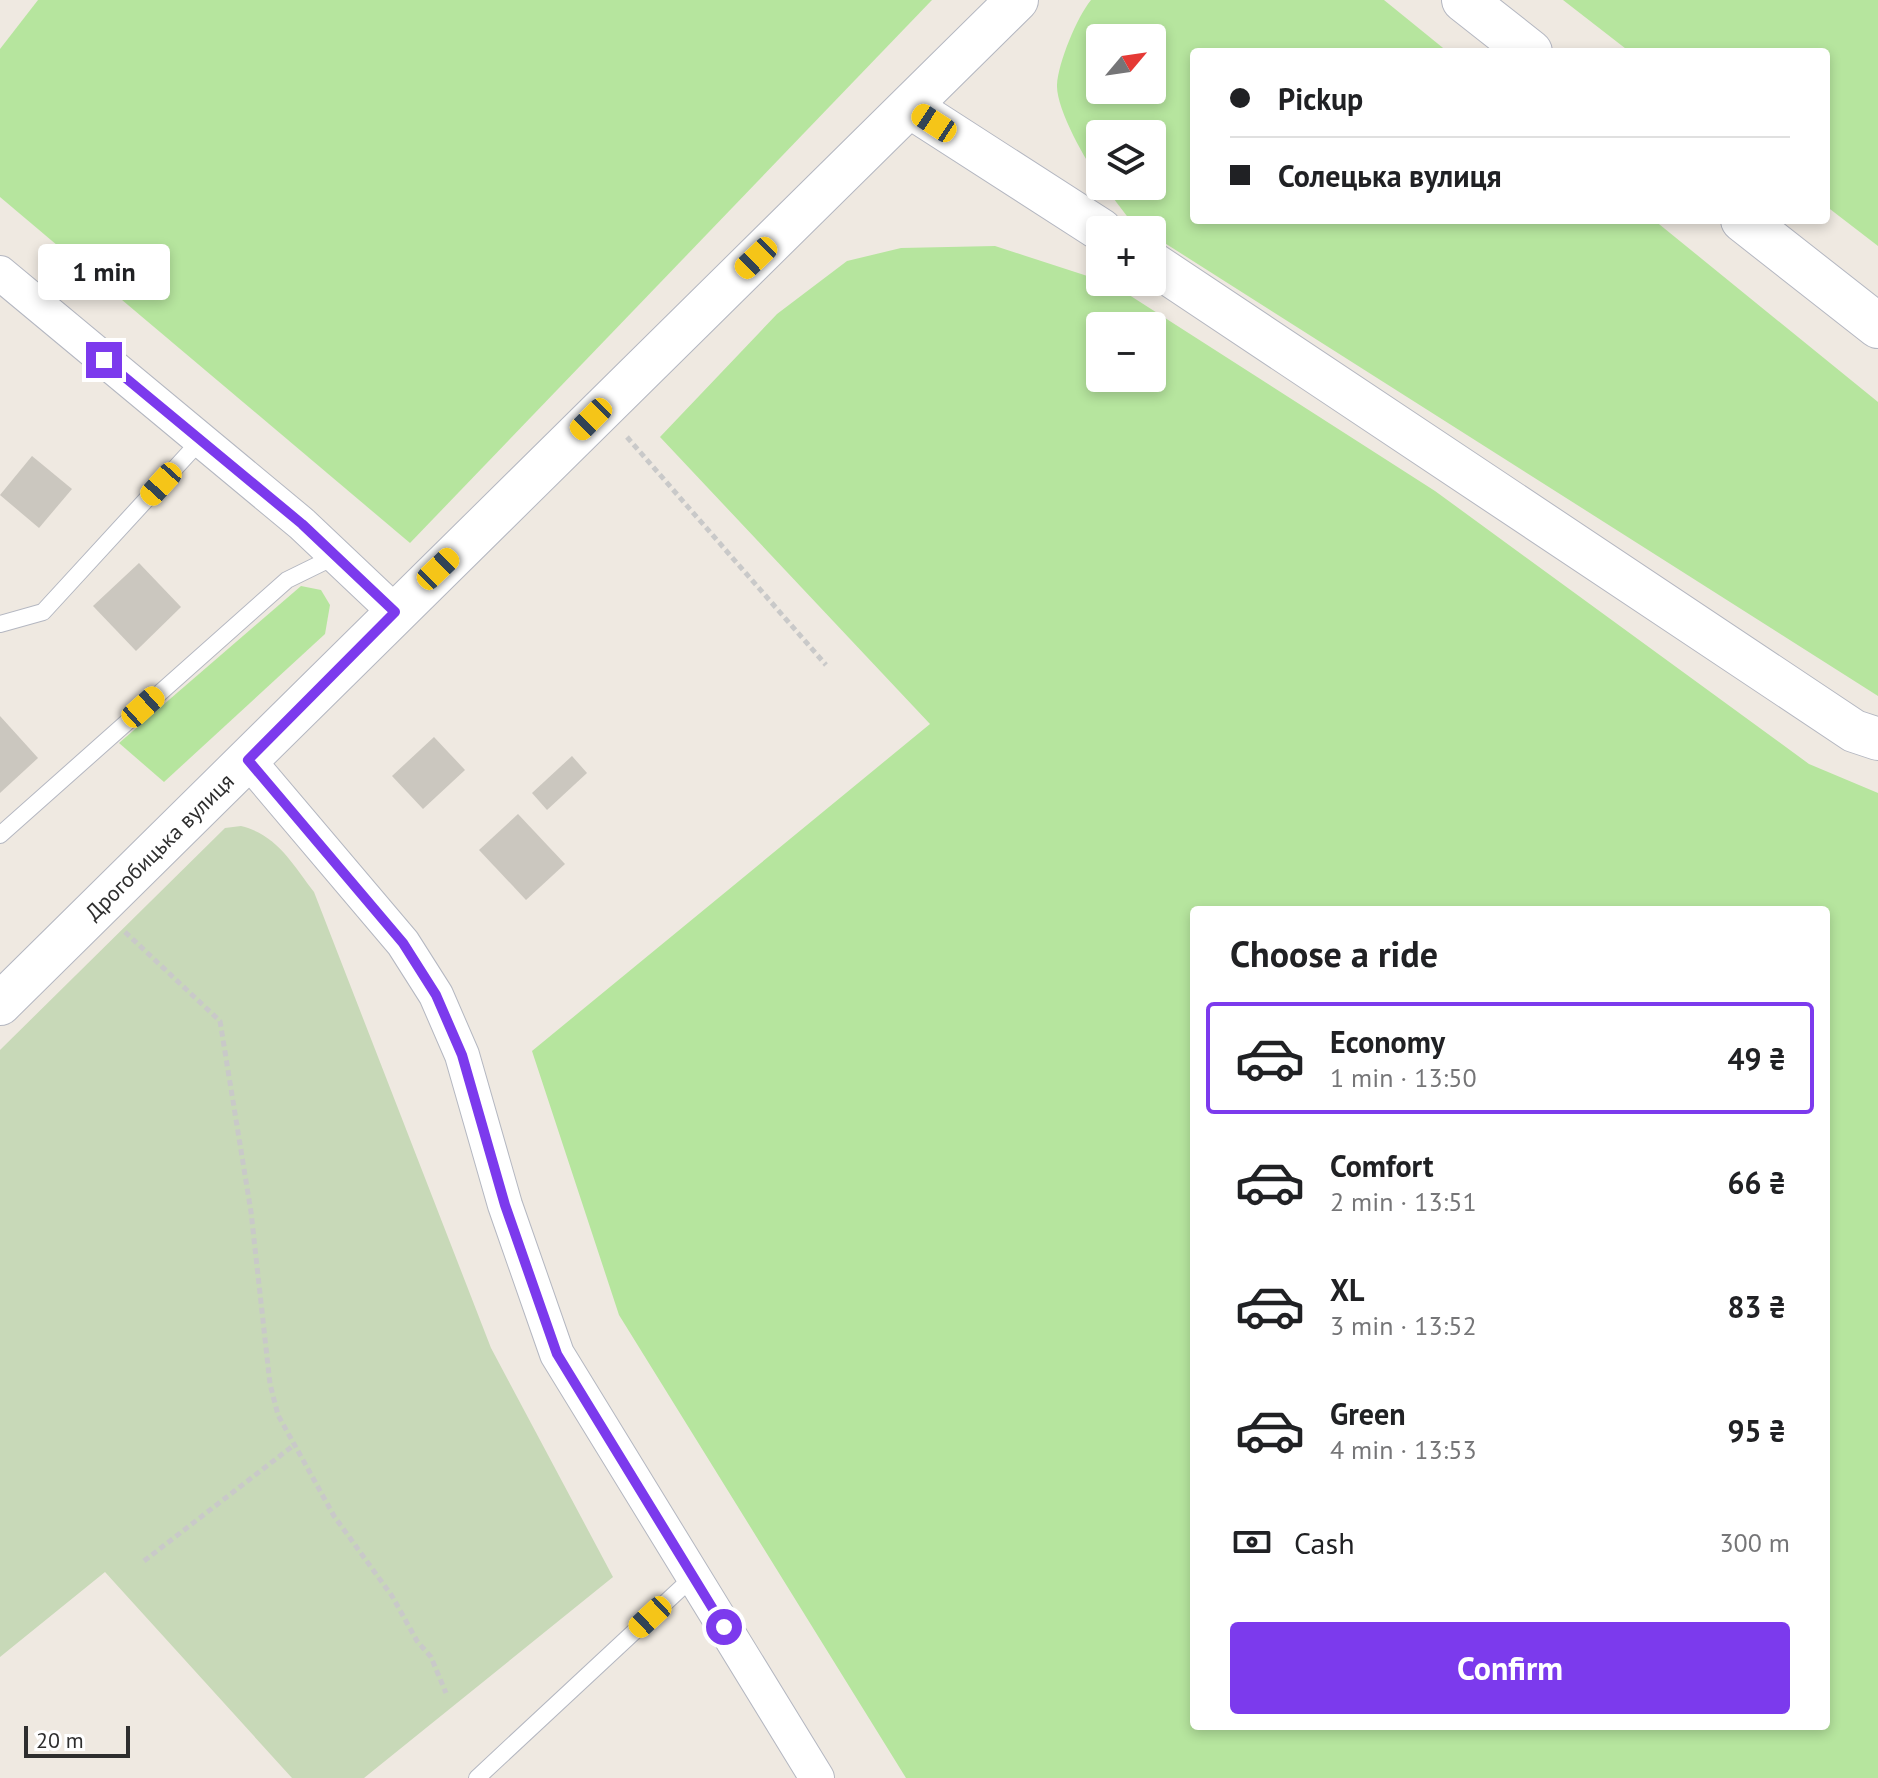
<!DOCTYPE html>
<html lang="en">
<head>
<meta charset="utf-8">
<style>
  :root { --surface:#fff; --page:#f6f6f6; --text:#202124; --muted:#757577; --line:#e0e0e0; --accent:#7c3aed }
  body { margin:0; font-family:"PT Sans",sans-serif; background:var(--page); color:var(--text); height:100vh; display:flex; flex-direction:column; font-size:30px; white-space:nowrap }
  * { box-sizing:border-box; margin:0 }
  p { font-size:26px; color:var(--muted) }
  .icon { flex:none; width:44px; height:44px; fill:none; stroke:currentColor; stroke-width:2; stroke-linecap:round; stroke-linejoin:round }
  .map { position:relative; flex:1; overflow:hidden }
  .drawer { position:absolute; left:1190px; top:906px; width:640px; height:824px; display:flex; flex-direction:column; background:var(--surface); border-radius:8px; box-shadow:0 4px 12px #0003 }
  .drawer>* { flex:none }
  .banner { position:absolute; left:1190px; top:48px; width:640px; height:176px; border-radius:8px; box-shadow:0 4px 12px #0003; display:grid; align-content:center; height:176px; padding:0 40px; background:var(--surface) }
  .needle { width:52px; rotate:61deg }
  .tools { position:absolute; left:1086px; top:24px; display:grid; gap:16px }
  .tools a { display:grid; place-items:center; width:80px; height:80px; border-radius:8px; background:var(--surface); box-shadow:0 4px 12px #0003; font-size:40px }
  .scale { position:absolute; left:24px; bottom:20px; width:106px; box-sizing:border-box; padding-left:8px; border:4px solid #2e2e2e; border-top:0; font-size:22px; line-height:28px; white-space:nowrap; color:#2e2e2e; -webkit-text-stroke:6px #fff; paint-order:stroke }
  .end { position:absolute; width:36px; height:36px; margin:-18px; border:10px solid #7c3aed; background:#fff; box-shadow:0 0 0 4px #fff }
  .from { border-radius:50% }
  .bubble { position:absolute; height:56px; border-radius:8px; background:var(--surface); box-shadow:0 4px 12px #0003; font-size:26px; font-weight:700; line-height:56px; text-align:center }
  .car { position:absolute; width:24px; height:48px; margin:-24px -12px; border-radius:10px; box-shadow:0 0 6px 2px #0007; background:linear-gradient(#f5c518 24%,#345 0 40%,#f5c518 0 76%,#345 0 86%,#f5c518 0) }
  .banner b { display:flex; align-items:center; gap:28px; height:76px; font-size:30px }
  .banner b+b { border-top:2px solid var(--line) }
  .banner i { width:20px; height:20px; background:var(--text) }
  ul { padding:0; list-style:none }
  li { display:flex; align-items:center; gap:24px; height:112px; margin:0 16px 12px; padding:0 24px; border:4px solid transparent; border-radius:8px }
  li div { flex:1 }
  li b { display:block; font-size:30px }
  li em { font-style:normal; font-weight:700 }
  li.on { border-color:var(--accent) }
  li>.icon { width:72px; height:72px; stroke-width:1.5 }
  h2 { padding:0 40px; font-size:36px; line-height:96px }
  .pay { display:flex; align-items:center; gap:20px; height:88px; padding:0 40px; font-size:30px }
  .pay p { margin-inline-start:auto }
  .primary-button { display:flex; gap:16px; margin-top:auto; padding:16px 40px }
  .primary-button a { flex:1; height:92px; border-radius:8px; background:var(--accent); color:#fff; font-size:32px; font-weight:700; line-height:92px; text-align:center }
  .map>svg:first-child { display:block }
  .green { fill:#b6e59e; fill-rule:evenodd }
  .cemetery { fill:#c8d9b8 }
  .building { fill:#cbc7bf }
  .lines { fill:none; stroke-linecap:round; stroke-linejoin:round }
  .service-casing { stroke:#b4b7c1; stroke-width:18 }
  .minor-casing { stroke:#b4b7c1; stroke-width:36 }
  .tertiary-casing { stroke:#b4b7c1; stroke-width:44 }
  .secondary-casing { stroke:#b4b7c1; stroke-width:46 }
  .path { stroke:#c9c9c9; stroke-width:5; stroke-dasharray:6 4; stroke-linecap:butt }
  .service { stroke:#fff; stroke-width:16 }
  .minor { stroke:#fff; stroke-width:34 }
  .tertiary { stroke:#fff; stroke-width:42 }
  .secondary { stroke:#fff; stroke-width:44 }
  .route { stroke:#7c3aed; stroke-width:10 }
  .labels { text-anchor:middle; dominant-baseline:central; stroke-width:6; stroke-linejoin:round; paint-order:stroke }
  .street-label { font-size:22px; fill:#2e2e2e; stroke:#fff }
</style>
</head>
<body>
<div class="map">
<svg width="1878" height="1778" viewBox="0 0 1878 1778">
  <rect width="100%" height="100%" fill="#efe9e1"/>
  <!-- green -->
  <g class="green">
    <path d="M38,0h894l-522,543 -410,-346v-148z"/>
    <path d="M1091,0h293l64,52h-254v168h460l224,182v294l-726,-461v-5l-19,-6 -29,-38h48v-52h-52v46c-14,-18 -44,-72 -43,-95 1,-22 20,-68 34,-85zM1100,38h52v52h-52z"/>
    <path d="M1563,0h315v246l-52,-40v-154h-196z"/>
    <path d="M995,246l117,38 323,207 374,273 69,29v985h-972l-287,-463 -87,-264 398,-327 -270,-287 117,-123 70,-53 54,-13zM1152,326v52h-52v-52zM1826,910v816h-632v-816z"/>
    <path d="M301,586l20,4 9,15 -5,29 -161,148 -45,-39z"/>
  </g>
  <!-- cemetery -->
  <path class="cemetery" d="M241,826c36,9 51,37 73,66l177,456 122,229 -249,201h-72l-187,-206 -105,85v-607l225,-222z"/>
  <!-- building -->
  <g class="building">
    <path d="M32,456l40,33 -33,39 -39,-33z"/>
    <path d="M139,563l42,44 -45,44 -43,-45z"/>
    <path d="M0,716l38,42 -38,35z"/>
    <path d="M434,737l31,33 -42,39 -31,-33z"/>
    <path d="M572,756l15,17 -40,37 -15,-17z"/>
    <path d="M518,814l47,50 -39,36 -47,-50z"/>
  </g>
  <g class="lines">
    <defs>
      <g id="service">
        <path d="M0,624l43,-12 157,-171"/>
        <path d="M0,835l287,-255 49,-24"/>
        <path d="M477,1778l216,-201"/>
      </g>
      <g id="minor">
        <path d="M0,273l302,251 93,88"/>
        <path d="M248,760l155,183 33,52 26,60 43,150 52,149 260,424"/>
      </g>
      <g id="tertiary">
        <path d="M910,107l191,123"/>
        <path d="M1152,263l702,468 24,8"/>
        <path id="s1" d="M0,1004l1017,-1004"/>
      </g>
      <g id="secondary">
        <path d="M1464,0l66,52"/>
        <path d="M1743,220l135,106"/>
      </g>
    </defs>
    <!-- service casing -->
    <use href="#service" class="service-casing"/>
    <!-- minor casing -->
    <use href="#minor" class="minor-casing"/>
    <!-- tertiary casing -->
    <use href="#tertiary" class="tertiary-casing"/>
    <!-- secondary casing -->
    <use href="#secondary" class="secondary-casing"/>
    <!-- path -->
    <g class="path">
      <path d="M627,437l199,228"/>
      <path d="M125,932l95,89 31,191 19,172 8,31 56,101 58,80 25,45 14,16 15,36"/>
      <path d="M144,1561l150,-116"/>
    </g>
    <!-- service -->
    <use href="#service" class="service"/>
    <!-- minor -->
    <use href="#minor" class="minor"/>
    <!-- tertiary -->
    <use href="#tertiary" class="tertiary"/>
    <!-- secondary -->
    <use href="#secondary" class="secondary"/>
  </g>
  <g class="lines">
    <!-- route -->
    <path class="route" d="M104,360l198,164 93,88 -147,148 155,183 33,52 26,60 43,150 52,149 167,273"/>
  </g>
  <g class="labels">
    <!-- street labels -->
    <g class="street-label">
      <text stroke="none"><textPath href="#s1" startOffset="224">Дрогобицька вулиця</textPath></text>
    </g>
  </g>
</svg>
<div class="tools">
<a><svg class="needle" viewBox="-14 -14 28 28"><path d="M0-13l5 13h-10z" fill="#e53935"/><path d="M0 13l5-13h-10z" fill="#757577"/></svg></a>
<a><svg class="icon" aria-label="layers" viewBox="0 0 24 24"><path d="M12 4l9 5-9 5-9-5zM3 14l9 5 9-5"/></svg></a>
<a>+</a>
<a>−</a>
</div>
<div class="scale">20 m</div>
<i class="end from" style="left:724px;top:1627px"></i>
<i class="end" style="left:104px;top:360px"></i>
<div class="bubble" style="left:38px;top:244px;width:132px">1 min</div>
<i class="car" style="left:934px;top:123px;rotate:303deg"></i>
<i class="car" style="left:756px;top:258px;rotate:226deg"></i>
<i class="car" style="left:591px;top:419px;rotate:225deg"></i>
<i class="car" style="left:161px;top:484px;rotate:222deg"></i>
<i class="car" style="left:438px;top:569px;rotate:46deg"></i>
<i class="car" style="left:143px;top:707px;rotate:48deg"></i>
<i class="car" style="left:650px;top:1617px;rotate:227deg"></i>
<div class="banner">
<b><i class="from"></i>Pickup</b>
<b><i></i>Солецька вулиця</b>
</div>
<section class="drawer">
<h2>Choose a ride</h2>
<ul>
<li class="on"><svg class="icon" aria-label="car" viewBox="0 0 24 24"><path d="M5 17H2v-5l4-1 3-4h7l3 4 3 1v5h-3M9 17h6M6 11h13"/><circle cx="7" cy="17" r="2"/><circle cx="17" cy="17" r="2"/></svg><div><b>Economy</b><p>1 min · 13:50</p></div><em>49 ₴</em></li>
<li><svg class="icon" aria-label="car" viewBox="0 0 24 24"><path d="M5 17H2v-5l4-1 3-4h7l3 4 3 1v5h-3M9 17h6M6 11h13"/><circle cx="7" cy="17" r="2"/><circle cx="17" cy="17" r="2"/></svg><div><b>Comfort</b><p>2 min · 13:51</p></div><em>66 ₴</em></li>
<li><svg class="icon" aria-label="car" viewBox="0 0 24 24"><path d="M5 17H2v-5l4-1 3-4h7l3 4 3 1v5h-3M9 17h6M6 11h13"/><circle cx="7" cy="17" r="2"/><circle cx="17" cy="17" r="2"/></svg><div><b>XL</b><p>3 min · 13:52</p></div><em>83 ₴</em></li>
<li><svg class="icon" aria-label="car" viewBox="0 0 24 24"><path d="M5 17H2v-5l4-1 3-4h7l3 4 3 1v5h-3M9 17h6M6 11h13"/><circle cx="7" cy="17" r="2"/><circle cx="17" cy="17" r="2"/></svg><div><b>Green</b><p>4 min · 13:53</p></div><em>95 ₴</em></li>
</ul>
<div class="pay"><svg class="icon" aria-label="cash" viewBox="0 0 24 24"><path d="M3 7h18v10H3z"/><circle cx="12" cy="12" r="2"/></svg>Cash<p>300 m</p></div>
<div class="primary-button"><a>Confirm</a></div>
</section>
</div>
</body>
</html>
